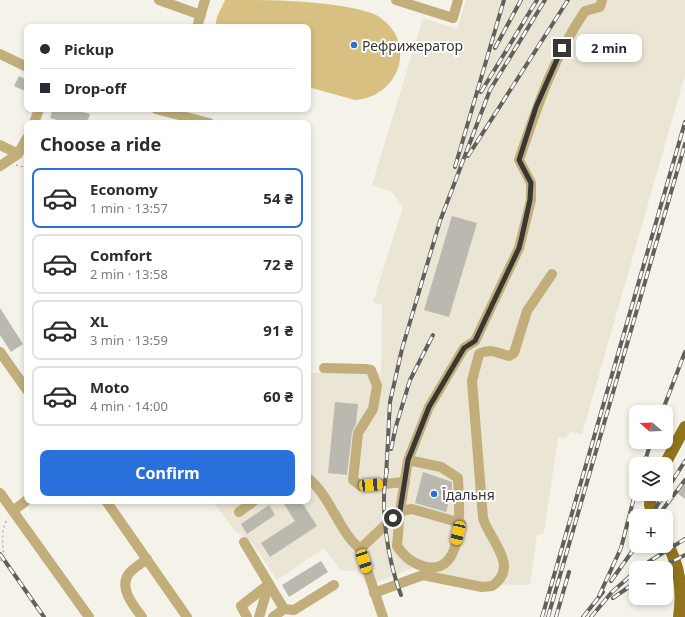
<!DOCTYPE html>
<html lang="en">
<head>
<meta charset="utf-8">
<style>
  :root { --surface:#fff; --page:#f7f7f7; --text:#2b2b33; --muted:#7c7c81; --line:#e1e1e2; --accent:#2970dc }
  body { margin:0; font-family:"Noto Sans",sans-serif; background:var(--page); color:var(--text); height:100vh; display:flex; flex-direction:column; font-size:15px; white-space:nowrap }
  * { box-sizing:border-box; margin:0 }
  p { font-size:13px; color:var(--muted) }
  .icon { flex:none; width:22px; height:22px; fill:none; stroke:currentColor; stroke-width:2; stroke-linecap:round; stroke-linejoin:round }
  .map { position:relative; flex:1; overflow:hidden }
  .side { position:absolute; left:24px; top:120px; width:287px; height:384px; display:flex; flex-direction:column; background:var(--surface); border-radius:8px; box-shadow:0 2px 6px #0003 }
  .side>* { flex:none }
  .hud { position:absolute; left:24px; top:24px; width:287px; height:88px; border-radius:8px; box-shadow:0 2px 6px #0003; display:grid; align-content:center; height:88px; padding:0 16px; background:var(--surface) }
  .needle { width:26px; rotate:289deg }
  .tools { position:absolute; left:629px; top:405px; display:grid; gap:8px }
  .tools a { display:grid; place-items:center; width:44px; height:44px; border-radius:8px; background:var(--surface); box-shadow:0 2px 6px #0003; font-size:20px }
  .end { position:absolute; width:18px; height:18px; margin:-9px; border:5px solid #383733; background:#fff; box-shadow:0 0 0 2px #fff }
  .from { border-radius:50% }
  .bubble { position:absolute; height:28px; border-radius:8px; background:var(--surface); box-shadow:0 2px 6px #0003; font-size:13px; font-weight:700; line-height:28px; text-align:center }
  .car { position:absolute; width:12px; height:24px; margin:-12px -6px; border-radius:5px; box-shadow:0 0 3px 1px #0007; background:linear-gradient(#f5c518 24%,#345 0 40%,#f5c518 0 76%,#345 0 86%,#f5c518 0) }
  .hud b { display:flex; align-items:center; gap:14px; height:38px; font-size:15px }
  .hud b+b { border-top:1px solid var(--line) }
  .hud i { width:10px; height:10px; background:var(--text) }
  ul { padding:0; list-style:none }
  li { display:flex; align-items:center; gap:12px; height:60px; margin:0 8px 6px; padding:0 8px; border:2px solid var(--line); border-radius:8px }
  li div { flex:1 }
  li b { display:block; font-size:15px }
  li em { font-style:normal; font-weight:700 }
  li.active { border-color:var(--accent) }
  li>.icon { width:36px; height:36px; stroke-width:1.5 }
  h2 { padding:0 16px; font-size:18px; line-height:48px }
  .cta { display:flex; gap:8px; margin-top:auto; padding:8px 16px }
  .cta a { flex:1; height:46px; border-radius:8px; background:var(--accent); color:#fff; font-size:16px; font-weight:700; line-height:46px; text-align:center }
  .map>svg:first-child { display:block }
  .built { fill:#ebe5d6 }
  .green { fill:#d7c081 }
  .building { fill:#bbb8b0 }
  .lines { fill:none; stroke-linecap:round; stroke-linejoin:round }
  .path { stroke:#b6b3ac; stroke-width:1.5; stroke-dasharray:2 3; stroke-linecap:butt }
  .minor { stroke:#c1ae7b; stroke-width:10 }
  .major { stroke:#91751c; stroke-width:12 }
  .rail-casing { stroke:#61605b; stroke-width:4 }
  .rail { stroke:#fff; stroke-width:2.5; stroke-dasharray:8; stroke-linecap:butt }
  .route { stroke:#383733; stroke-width:5 }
  .poi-dot { fill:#2970dc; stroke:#fff; stroke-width:1.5 }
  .labels { text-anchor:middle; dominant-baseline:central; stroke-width:4; stroke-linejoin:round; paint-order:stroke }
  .poi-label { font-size:14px; fill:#383733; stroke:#fff; text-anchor:start }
</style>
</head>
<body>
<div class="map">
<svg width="685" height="617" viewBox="0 0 685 617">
  <rect width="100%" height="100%" fill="#f5f2e9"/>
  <!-- built -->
  <path class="built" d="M466,0h219v75l-103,359 -12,-2 -4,6h-8l-14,95 -7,2 -7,50 -49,-1 -69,-16 -43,18 -13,-15h-14l-18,-23 -47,32 -26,-39 -16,-10 -23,-30h96v-128l73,-1 1,-67 -9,-3 30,-95 -11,-15 -20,-7 51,-167 34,11z"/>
  <!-- green -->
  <path class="green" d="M225,0c48,0 102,0 147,13 48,23 30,84 -17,87l-47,-13v-60h-93l2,-10z"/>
  <!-- building -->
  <g class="building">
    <path d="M19,76l8,4v12l-13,-6z"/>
    <path d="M53,109h18l19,5 -3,9h-20l-17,-5z"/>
    <path d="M452,216l25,7 -28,94 -25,-7z"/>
    <path d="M0,308l23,36 -12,8 -11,-17z"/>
    <path d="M335,402l23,2 -2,20 -4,8 -5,43 -19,-2z"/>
    <path d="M423,472l29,10v9l-6,21 -31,-9z"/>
    <path d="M685,482v17l-8,-6z"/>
    <path d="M282,501h19l16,25 -47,31 -9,-14 34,-22z"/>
    <path d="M269,505l6,10 -28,19 -6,-10z"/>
    <path d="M321,561l7,11 -39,25 -7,-12z"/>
  </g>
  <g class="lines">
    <!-- path -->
    <g class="path">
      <path d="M16,165l11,3"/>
      <path d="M0,561l4,-5c-2,-13 -3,-26 4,-38"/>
    </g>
    <!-- minor -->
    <g class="minor">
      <path d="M159,0l42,15"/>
      <path d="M396,0l57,18 5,-18"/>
      <path d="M197,27l8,-27"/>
      <path d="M0,54l27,13"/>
      <path d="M156,109l53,14"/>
      <path d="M34,123l5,-14"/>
      <path d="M0,145l18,9"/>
      <path d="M0,166l18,-12 9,-16"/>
      <path d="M0,352l27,38"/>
      <path d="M324,368l42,1 5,1 6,16 -4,23 -15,24 -5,47 8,6 44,-4"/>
      <path d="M408,460l33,7 17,11c1,24 9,97 -32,89 -13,-3 -22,-10 -29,-21l3,-35 8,-51 21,-53 35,-59 11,-7 44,-93 12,-48v-17l-12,-23c18,-53 34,-102 66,-149l15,-4 2,-7"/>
      <path d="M308,478c23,19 30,52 52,71l23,68"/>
      <path d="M0,493l89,124"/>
      <path d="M106,501l81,116"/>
      <path d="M13,511l14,-11"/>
      <path d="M239,512l15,-11"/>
      <path d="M244,542l25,42 -10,33"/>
      <path d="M360,549l40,-38 12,-2 49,14"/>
      <path d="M374,593l49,-18 59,12 10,-1c29,-20 -3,-46 -9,-68l-11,-137 7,-27c9,-6 20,-1 30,2l5,-3 13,-42 25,-37"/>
      <path d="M142,617c-8,-11 -23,-28 -14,-42 3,-6 13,-11 19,-16"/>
      <path d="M247,617l-6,-11 28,-22 15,25"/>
      <path d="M273,617l11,-8 10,1 40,-25"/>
    </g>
    <!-- major -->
    <g class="major">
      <path d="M665,464l20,-37"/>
      <path d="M651,494l-1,11 3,11"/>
      <path d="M666,541c13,23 17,50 13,76"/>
    </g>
    <defs>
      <g id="rail">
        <path d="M495,48l26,-48"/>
        <path d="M481,92l56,-92"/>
        <path d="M468,156l100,-156"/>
        <path d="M455,167l49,-167"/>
        <path d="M662,412l23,-60"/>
        <path d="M391,449l5,-23 14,-46 23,-45"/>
        <path d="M644,464l7,-22"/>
        <path d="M387,470c-8,37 1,91 14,125"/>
        <path d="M386,476l4,-74 12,-53 38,-128 50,-131 55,-90"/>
        <path d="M666,491l19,-30"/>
        <path d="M651,516l13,-22"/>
        <path d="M658,516l27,-36"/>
        <path d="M0,554l44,63"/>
        <path d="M639,568l46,-29"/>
        <path d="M660,568l25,-13"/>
        <path d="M611,581l25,-35"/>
        <path d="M599,596l22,-48 15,-58"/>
        <path d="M613,598l23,-16"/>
        <path d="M542,617l143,-495"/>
        <path d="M548,617l137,-473"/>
        <path d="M556,617l13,-45"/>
        <path d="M583,617l20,-25"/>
        <path d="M591,617l21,-25 24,-21"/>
      </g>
    </defs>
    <!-- rail casing -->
    <use href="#rail" class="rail-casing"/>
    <!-- rail -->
    <use href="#rail" class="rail"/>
  </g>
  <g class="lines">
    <!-- route -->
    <path class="route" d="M393,518l7,-7 8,-51 21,-53 35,-59 11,-7 44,-93 3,-12 8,-36 1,-17 -12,-23 17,-53 26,-59"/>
  </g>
  <!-- markers -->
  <g class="poi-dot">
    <circle cx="354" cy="45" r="4"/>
    <circle cx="434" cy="494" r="4"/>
  </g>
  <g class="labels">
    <!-- poi labels -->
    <g class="poi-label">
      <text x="362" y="45">Рефрижератор</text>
      <text x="442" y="494">Їдальня</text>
    </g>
  </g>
</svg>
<div class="tools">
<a><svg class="needle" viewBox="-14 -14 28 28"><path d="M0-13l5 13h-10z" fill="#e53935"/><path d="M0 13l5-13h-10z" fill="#7c7c81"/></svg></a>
<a><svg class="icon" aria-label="layers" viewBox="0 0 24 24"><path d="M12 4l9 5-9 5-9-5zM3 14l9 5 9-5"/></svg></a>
<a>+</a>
<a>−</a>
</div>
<i class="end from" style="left:393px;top:518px"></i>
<i class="end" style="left:562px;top:48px"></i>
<div class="bubble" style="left:576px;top:34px;width:66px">2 min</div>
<i class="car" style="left:371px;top:485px;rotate:86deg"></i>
<i class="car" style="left:458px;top:533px;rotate:193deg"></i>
<i class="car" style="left:364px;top:561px;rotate:162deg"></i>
<div class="hud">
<b><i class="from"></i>Pickup</b>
<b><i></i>Drop-off</b>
</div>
<section class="side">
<h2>Choose a ride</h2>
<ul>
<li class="active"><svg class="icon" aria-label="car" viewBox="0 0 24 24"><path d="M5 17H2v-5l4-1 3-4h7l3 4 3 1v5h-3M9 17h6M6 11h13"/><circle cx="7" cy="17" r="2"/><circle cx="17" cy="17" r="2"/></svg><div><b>Economy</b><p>1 min · 13:57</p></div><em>54 ₴</em></li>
<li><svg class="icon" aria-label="car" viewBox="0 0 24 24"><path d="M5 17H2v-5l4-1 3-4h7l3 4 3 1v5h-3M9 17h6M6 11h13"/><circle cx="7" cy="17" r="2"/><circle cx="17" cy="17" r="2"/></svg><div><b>Comfort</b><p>2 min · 13:58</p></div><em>72 ₴</em></li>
<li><svg class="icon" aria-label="car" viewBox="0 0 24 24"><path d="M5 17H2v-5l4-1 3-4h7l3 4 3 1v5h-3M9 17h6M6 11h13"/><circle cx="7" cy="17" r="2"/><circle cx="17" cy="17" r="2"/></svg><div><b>XL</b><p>3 min · 13:59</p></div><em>91 ₴</em></li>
<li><svg class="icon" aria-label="car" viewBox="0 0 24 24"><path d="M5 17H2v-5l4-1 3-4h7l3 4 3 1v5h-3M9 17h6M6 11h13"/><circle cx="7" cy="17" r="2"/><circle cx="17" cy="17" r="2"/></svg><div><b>Moto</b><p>4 min · 14:00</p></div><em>60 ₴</em></li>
</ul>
<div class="cta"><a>Confirm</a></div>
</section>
</div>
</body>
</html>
